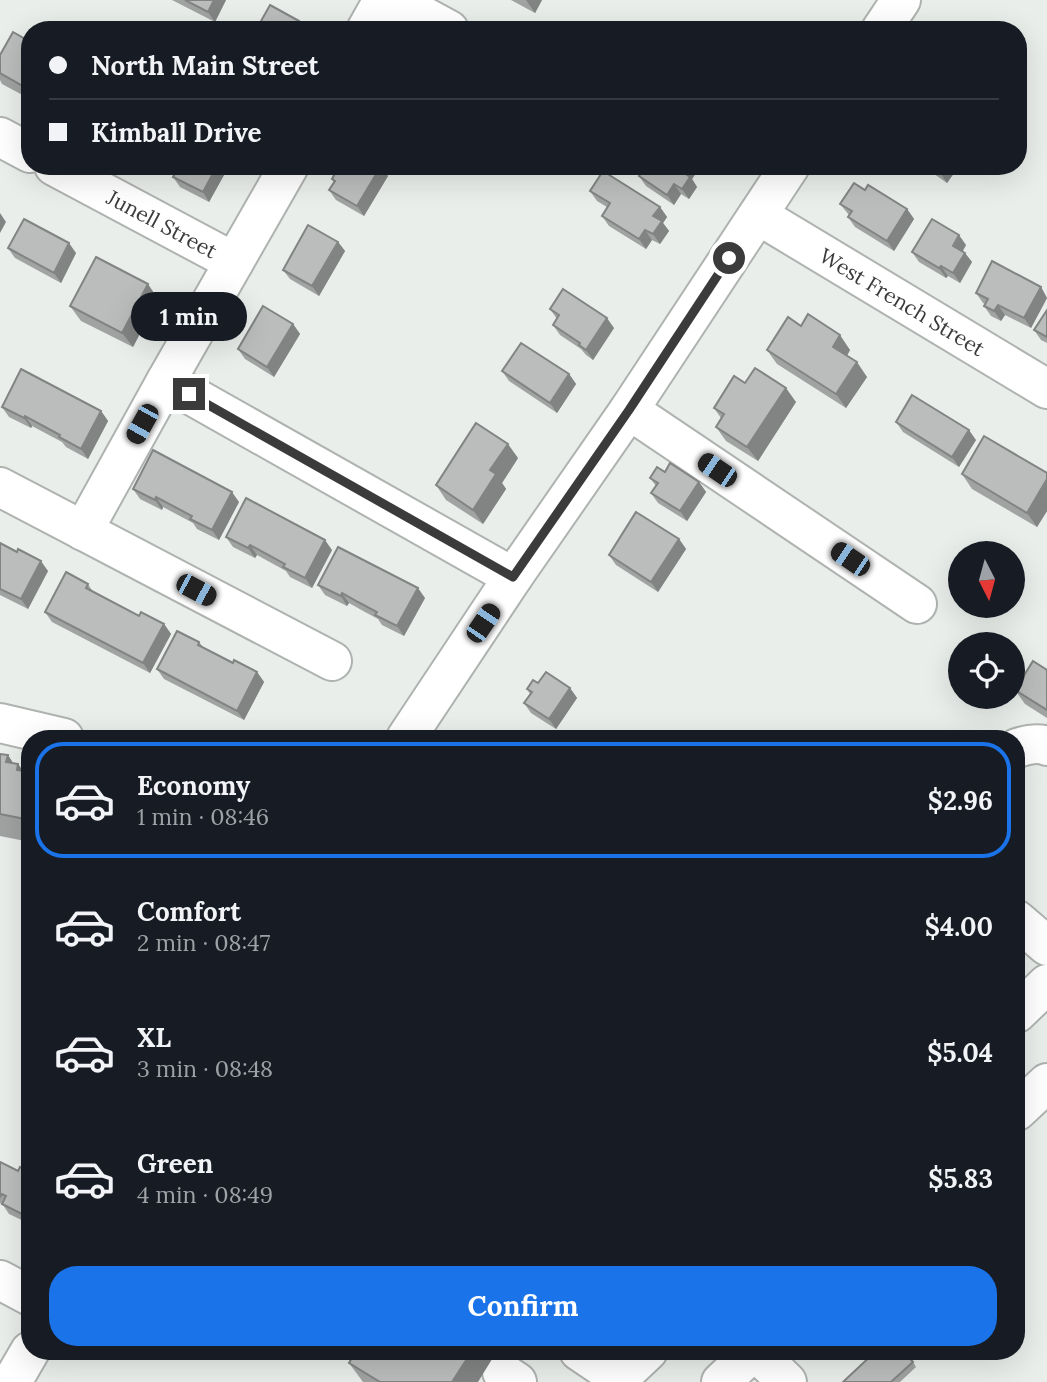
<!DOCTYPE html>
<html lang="en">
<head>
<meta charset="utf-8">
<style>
  :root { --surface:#171b24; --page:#242831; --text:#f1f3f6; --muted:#9ea1a6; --line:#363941; --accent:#1a73e8 }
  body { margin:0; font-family:Lora,serif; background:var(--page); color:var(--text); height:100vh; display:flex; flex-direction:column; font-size:26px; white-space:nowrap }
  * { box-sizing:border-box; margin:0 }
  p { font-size:23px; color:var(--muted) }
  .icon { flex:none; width:38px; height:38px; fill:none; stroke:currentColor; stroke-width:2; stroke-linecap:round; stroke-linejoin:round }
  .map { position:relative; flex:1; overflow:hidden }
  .details { position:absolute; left:21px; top:730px; width:1004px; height:630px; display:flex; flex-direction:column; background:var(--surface); border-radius:28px; box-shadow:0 7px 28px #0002 }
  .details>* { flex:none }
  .hud { position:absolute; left:21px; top:21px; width:1006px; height:154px; border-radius:28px; box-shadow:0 7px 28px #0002; display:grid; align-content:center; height:154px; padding:0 28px; background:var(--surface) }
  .needle { width:46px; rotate:174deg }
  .controls { position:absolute; left:948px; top:541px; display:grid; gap:14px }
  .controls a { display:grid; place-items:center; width:77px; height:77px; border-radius:50%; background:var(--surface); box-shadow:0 7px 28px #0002; font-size:35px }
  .end { position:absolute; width:32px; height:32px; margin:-16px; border:9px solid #3a3b3a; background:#fff; box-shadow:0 0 0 4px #fff }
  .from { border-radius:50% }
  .bubble { position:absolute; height:49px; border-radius:24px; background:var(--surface); box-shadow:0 7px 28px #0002; font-size:23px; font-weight:800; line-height:49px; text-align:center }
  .car { position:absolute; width:21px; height:42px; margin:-21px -10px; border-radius:9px; box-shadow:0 0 5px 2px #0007; background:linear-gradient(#222 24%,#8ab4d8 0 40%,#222 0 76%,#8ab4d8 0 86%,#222 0) }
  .hud b { display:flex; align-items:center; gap:24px; height:66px; font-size:26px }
  .hud b+b { border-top:2px solid var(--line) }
  .hud i { width:18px; height:18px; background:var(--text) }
  ul { padding:12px 0 0; list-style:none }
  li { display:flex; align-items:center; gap:21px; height:116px; margin:0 14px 10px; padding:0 14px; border:4px solid transparent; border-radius:28px }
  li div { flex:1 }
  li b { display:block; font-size:26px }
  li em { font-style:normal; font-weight:800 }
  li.current { border-color:var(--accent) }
  li>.icon { width:63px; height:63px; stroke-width:1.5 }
  .button { display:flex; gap:14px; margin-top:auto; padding:14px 28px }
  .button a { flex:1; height:80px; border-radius:28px; background:var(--accent); color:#fff; font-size:28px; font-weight:800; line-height:80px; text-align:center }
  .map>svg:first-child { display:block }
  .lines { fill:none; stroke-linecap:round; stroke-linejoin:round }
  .minor-casing { stroke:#afb3b0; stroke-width:42 }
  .major-casing { stroke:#afb3b0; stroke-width:42 }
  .minor { stroke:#fff; stroke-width:38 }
  .major { stroke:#fff; stroke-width:38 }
  .wall { fill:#a0a3a1 }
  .shaded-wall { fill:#828483 }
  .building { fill:#babdbb; stroke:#828483; stroke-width:2 }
  .route { stroke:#3a3b3a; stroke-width:9 }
  .labels { text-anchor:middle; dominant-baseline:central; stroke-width:6; stroke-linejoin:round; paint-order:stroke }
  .street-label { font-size:21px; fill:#3a3b3a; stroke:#fff }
</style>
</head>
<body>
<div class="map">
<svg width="1047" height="1382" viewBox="0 0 1047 1382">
  <rect width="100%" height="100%" fill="#eaeeeb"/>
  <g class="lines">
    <defs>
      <g id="minor">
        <path d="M394,0l55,30"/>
        <path d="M366,30l17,-30"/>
        <path d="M881,30l20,-30"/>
        <path d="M0,137l30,16"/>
        <path d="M54,166l180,96"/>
        <path d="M758,215l289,174"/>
        <path d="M166,381l347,196"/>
        <path d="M629,410l288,194"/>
        <path d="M0,487l332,174"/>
        <path d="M83,531l83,-150 123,-215"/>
        <path d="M0,723l64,15"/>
        <path d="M406,738l107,-161 116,-167 161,-244"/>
        <path d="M1017,748c9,-3 21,-6 30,-2"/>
        <path d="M1017,920l30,26"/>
        <path d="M0,1280l30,16"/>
        <path d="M579,1351l40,27"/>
        <path d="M755,1351l32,31"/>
        <path d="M502,1372l15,10"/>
        <path d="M12,1382l18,-31"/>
      </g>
      <g id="major">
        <path d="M1017,1013l30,-29"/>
        <path d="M1017,1111l30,-28"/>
        <path d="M615,1382l33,-31"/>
        <path d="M721,1382l33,-31"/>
      </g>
    </defs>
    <!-- minor casing -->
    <use href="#minor" class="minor-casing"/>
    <!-- major casing -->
    <use href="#major" class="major-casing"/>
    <!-- minor -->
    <use href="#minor" class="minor"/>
    <!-- major -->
    <use href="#major" class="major"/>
  </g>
  <!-- wall -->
  <g class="wall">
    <path d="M172,0h54l-11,22z"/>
    <path d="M511,0h31l-7,13z"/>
    <path d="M30,40v59l-28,-15 -2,-4v-7z"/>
    <path d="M179,166h50l-20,36 -29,-15 -7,-10z"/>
    <path d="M339,166h42l7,10 -24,40 -28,-16 -7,-10 5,-8 -2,-3z"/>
    <path d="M646,166h45l5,7 -4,6 5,8 -8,12 -8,-5 -7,11 -28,-19 -7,-10z"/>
    <path d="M911,166h48l-12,17 -20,-14 -3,6z"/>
    <path d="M865,190l42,19 7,10 -20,32 -39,-24 -7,-10 1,-2 -9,-11z"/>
    <path d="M590,191l70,16 7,10 -4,6 6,8 -9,13 -8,-4 -6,9 -37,-23 -7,-10 5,-9 -10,-6z"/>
    <path d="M338,242l7,9 -26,45 -29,-17 -7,-9z"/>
    <path d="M966,245l-3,6 9,11 -12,21 -12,-7 -2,2 -27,-16 -7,-10z"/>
    <path d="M8,248l68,5 -15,30 -46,-25z"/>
    <path d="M1041,287l6,11 -16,30 -26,-13 -4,6 -10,-5 -7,-10 1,-2 -2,-1 -7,-10z"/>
    <path d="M158,299l-25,48 -52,-26 -11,-15z"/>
    <path d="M550,309l64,19 -21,32 -7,-5 -5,-6 -21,-14 -7,-10 4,-6z"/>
    <path d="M1047,310v33l-6,-3 -7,-10z"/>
    <path d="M293,324l7,10 -26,43 -29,-18 -7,-10z"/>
    <path d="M801,326l49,24 -3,6 20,21 -21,31 -69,-44 -10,-14z"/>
    <path d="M502,371l67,3 7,10 -19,29 -48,-32z"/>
    <path d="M745,383l51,19 -38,59 -32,-20 -10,-14 5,-9 -7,-10z"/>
    <path d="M2,407l99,4 7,10 -20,38 -22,-12 -4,-5 -30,-16 -1,2 -22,-11z"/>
    <path d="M896,422l80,18 -17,27 -56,-35z"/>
    <path d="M518,458l-16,25 4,6 -23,35 -37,-24 -10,-15z"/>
    <path d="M1047,473v38l-10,16 -65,-38 -10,-15z"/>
    <path d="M650,478l49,4 7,10 -19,29 -29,-18 -7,-10 5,-7z"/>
    <path d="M133,489l106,13 -20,38 -22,-11 -4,-6 -30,-16 -1,3 -22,-11z"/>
    <path d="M226,537l106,13 -20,38 -22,-11 -4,-6 -29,-16 -2,3 -22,-11z"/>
    <path d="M679,539l7,10 -28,43 -42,-27 -7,-10z"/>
    <path d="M0,543l48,28 -20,38 -28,-14z"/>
    <path d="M88,584l5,8 46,24 25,8 7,10 -21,39 -98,-51 -7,-10z"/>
    <path d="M318,585l107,13 -21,38 -22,-11 -4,-6 -13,-7 -16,-9 -2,3 -22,-11z"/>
    <path d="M199,642l5,6 29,15 24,9 7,10 -20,38 -80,-41 -7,-10z"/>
    <path d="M1047,670v48l-22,-14 -10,-14z"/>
    <path d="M538,683l32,5 7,10 -21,31 -25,-16 -7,-10 6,-9 -3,-5z"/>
    <path d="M0,754l13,9 5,1 5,7 7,1v70l-30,-6z"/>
    <path d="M0,1162l18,9 12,2v51l-21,-10 -6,-9 -3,-2z"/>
    <path d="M136,1351h18l-4,8z"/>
    <path d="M913,1362l3,5 -16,15h-57z"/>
    <path d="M349,1363l129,19h-115z"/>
  </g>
  <!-- shaded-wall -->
  <g class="shaded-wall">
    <path d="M214,0h12l-11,22 -7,-10z"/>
    <path d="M526,0h16l-7,13z"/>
    <path d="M299,21l6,9h-11z"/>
    <path d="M217,166h12l-20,36 -6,-10z"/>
    <path d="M381,166l7,10 -24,40 -7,-10z"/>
    <path d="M687,166h4l5,7 -4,6 5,8 -8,12 -7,-10 1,-17z"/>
    <path d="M918,166h7l2,3 -3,6z"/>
    <path d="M938,166h21l-12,17 -10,-15z"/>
    <path d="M674,184l7,10 -7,11 -7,-10z"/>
    <path d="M660,207l7,10 -4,6 6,8 -9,13 -7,-10v-18z"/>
    <path d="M907,209l7,10 -20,32 -7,-10z"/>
    <path d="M0,213l6,9 -6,11z"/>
    <path d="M645,230l7,10 -6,9 -7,-10z"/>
    <path d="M959,235l7,10 -6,10 -7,-9z"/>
    <path d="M338,242l7,9 -26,45 -7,-10z"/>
    <path d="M69,243l7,10 -15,30 -7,-10z"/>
    <path d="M965,253l7,9 -12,21 -7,-10z"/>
    <path d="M941,266l7,10 -2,2 -7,-10z"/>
    <path d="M148,284l10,15 -25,48 -11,-14z"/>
    <path d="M1041,287l6,11 -16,30 -7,-10z"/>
    <path d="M998,305l7,10 -4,6 -7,-10z"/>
    <path d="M607,318l7,10 -21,32 -7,-10z"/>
    <path d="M293,324l7,10 -26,43 -7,-10z"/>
    <path d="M840,335l10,15 -7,12 -10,-15z"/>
    <path d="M857,362l10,15 -21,31 -10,-14z"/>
    <path d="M569,374l7,10 -19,29 -7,-10z"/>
    <path d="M786,388l10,14 -38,59 -11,-14z"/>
    <path d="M101,411l7,10 -20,38 -7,-10z"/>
    <path d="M25,416l7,10 -1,2 -7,-10z"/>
    <path d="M969,430l7,10 -17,27 -7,-10z"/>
    <path d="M508,444l10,14 -16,25 4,6 -23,35 -10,-14 17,-40z"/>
    <path d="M1047,479v32l-10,16 -10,-14z"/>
    <path d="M699,482l7,10 -19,29 -7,-10z"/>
    <path d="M232,492l7,10 -20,38 -7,-10z"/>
    <path d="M156,497l7,10 -1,3 -7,-10z"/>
    <path d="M679,539l7,10 -28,43 -7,-10z"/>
    <path d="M325,540l7,10 -20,38 -7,-10z"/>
    <path d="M250,545l7,10 -2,3 -7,-10z"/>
    <path d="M41,561l7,10 -20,38 -7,-10z"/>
    <path d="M418,588l7,10 -21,38 -7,-10z"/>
    <path d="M342,593l7,10 -2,3 -6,-10z"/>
    <path d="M164,624l7,10 -21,39 -7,-10z"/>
    <path d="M257,672l7,10 -20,38 -7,-9z"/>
    <path d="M570,688l7,10 -21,31 -7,-10z"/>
    <path d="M8,755l9,14 1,-5 12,17 -24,-19z"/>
    <path d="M144,1351h10l-4,8z"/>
    <path d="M472,1351h25l-19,31h-26z"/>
  </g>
  <!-- building -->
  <g class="building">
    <path d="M185,0h29l-6,12z"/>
    <path d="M270,5l29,16 -5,9h-38z"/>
    <path d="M244,24l10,6h-13z"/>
    <path d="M13,32l16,9 1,-1v50l-30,-17v-18z"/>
    <path d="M179,166h38l-14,26 -30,-15z"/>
    <path d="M339,166h42l-24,40 -28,-16 6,-9 -3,-2z"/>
    <path d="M646,166h41l-4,6 7,5 -8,12 -8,-5 -7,11 -28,-19z"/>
    <path d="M603,171l57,36 -7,9 9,5 -9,13 -8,-4 -6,9 -37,-23 8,-13 -20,-12z"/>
    <path d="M854,183l11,7 3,-5 39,24 -20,32 -39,-24 4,-6 -12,-7z"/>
    <path d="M24,219l45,24 -15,30 -46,-25z"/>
    <path d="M932,219l27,16 -6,11 12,7 -12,20 -12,-7 -2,2 -27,-16z"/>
    <path d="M308,225l30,17 -26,44 -29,-16z"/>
    <path d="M96,257l52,27 -26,49 -52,-27z"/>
    <path d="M992,261l49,26 -17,31 -26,-13 -4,6 -10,-5 4,-7 -12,-6z"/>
    <path d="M563,289l44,29 -21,32 -7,-5 1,-2 -27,-18 6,-10 -9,-6z"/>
    <path d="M263,306l30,18 -26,43 -29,-18z"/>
    <path d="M1047,310v27l-13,-7z"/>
    <path d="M808,314l32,21 -7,12 24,15 -21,32 -69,-44 21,-33 13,9z"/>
    <path d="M521,343l48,31 -19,29 -48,-32z"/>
    <path d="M755,368l31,20 -39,59 -31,-20 8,-13 -10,-6 20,-32 11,7z"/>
    <path d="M21,369l80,42 -20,38 -22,-12 1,-2 -35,-19 -1,2 -22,-11z"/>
    <path d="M912,395l57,35 -17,27 -56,-35z"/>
    <path d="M476,423l32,21 -18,26 6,4 -23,36 -37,-25z"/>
    <path d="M984,436l63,37v6l-20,34 -65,-39z"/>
    <path d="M153,450l79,42 -20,38 -22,-11 2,-3 -36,-19 -1,3 -22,-11z"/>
    <path d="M670,463l29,19 -19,29 -29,-18 7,-10 -8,-5 7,-11 8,5z"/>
    <path d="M246,498l79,42 -20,38 -22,-11 2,-3 -35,-19 -2,3 -22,-11z"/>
    <path d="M636,512l43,27 -28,43 -42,-27z"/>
    <path d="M0,543l17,9 1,-3 23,12 -20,38 -21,-10z"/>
    <path d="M338,547l80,41 -21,38 -22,-11 2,-3 -19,-10 -16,-9 -1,3 -23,-11z"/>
    <path d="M66,572l22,12 -2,4 53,28 2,-4 23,12 -21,39 -98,-51z"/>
    <path d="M177,631l22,11 -1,3 35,18 1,-3 23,12 -20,39 -80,-42z"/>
    <path d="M1033,661l14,9v40l-32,-20z"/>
    <path d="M546,672l24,16 -21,31 -25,-16 8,-11 -5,-3 6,-9 5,3z"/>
    <path d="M0,754l8,1 -2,7 12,2 -1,6 13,2v48l-30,-6z"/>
    <path d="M0,1162l18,9 2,-4 10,6v45l-28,-14 4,-8 -4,-2 -2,3z"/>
    <path d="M356,1351h116l-20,31h-72l-31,-19z"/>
    <path d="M876,1351h27l10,11 -22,20h-48z"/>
  </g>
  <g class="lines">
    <!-- route -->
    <path class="route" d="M189,394l324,183 116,-167 100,-152"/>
  </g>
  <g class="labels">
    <!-- street labels -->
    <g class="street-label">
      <text transform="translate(162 224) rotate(28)">Junell Street</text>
      <text transform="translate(902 302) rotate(31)">West French Street</text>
    </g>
  </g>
</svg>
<div class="controls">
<a><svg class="needle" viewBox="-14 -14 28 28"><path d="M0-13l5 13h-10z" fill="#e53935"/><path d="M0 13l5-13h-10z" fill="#9ea1a6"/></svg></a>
<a><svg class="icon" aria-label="locate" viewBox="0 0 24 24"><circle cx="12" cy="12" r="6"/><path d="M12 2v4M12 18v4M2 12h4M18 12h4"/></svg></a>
</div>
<i class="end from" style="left:729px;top:258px"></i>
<i class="end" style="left:189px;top:394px"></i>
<div class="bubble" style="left:131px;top:292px;width:116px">1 min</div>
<i class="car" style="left:142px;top:424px;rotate:209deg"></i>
<i class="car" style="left:717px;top:470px;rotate:304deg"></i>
<i class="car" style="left:850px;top:559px;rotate:304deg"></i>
<i class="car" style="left:196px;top:590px;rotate:118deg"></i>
<i class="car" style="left:483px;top:623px;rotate:34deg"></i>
<div class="hud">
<b><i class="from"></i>North Main Street</b>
<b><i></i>Kimball Drive</b>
</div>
<section class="details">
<ul>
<li class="current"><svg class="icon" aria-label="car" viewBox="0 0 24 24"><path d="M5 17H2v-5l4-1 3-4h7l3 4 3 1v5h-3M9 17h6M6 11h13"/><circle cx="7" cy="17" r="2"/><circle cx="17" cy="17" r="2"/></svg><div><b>Economy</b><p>1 min · 08:46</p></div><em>$2.96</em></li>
<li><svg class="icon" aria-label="car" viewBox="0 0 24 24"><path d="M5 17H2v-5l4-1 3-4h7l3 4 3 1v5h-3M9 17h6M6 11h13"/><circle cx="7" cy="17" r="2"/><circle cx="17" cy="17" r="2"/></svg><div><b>Comfort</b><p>2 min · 08:47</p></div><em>$4.00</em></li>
<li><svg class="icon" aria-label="car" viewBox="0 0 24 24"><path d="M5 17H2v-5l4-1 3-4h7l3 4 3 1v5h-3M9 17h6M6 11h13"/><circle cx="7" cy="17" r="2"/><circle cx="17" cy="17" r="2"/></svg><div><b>XL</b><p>3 min · 08:48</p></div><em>$5.04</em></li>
<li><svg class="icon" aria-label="car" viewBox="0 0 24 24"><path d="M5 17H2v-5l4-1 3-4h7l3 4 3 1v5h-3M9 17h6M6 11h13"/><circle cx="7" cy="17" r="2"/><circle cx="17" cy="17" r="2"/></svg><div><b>Green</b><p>4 min · 08:49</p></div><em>$5.83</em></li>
</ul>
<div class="button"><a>Confirm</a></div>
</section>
</div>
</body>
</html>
